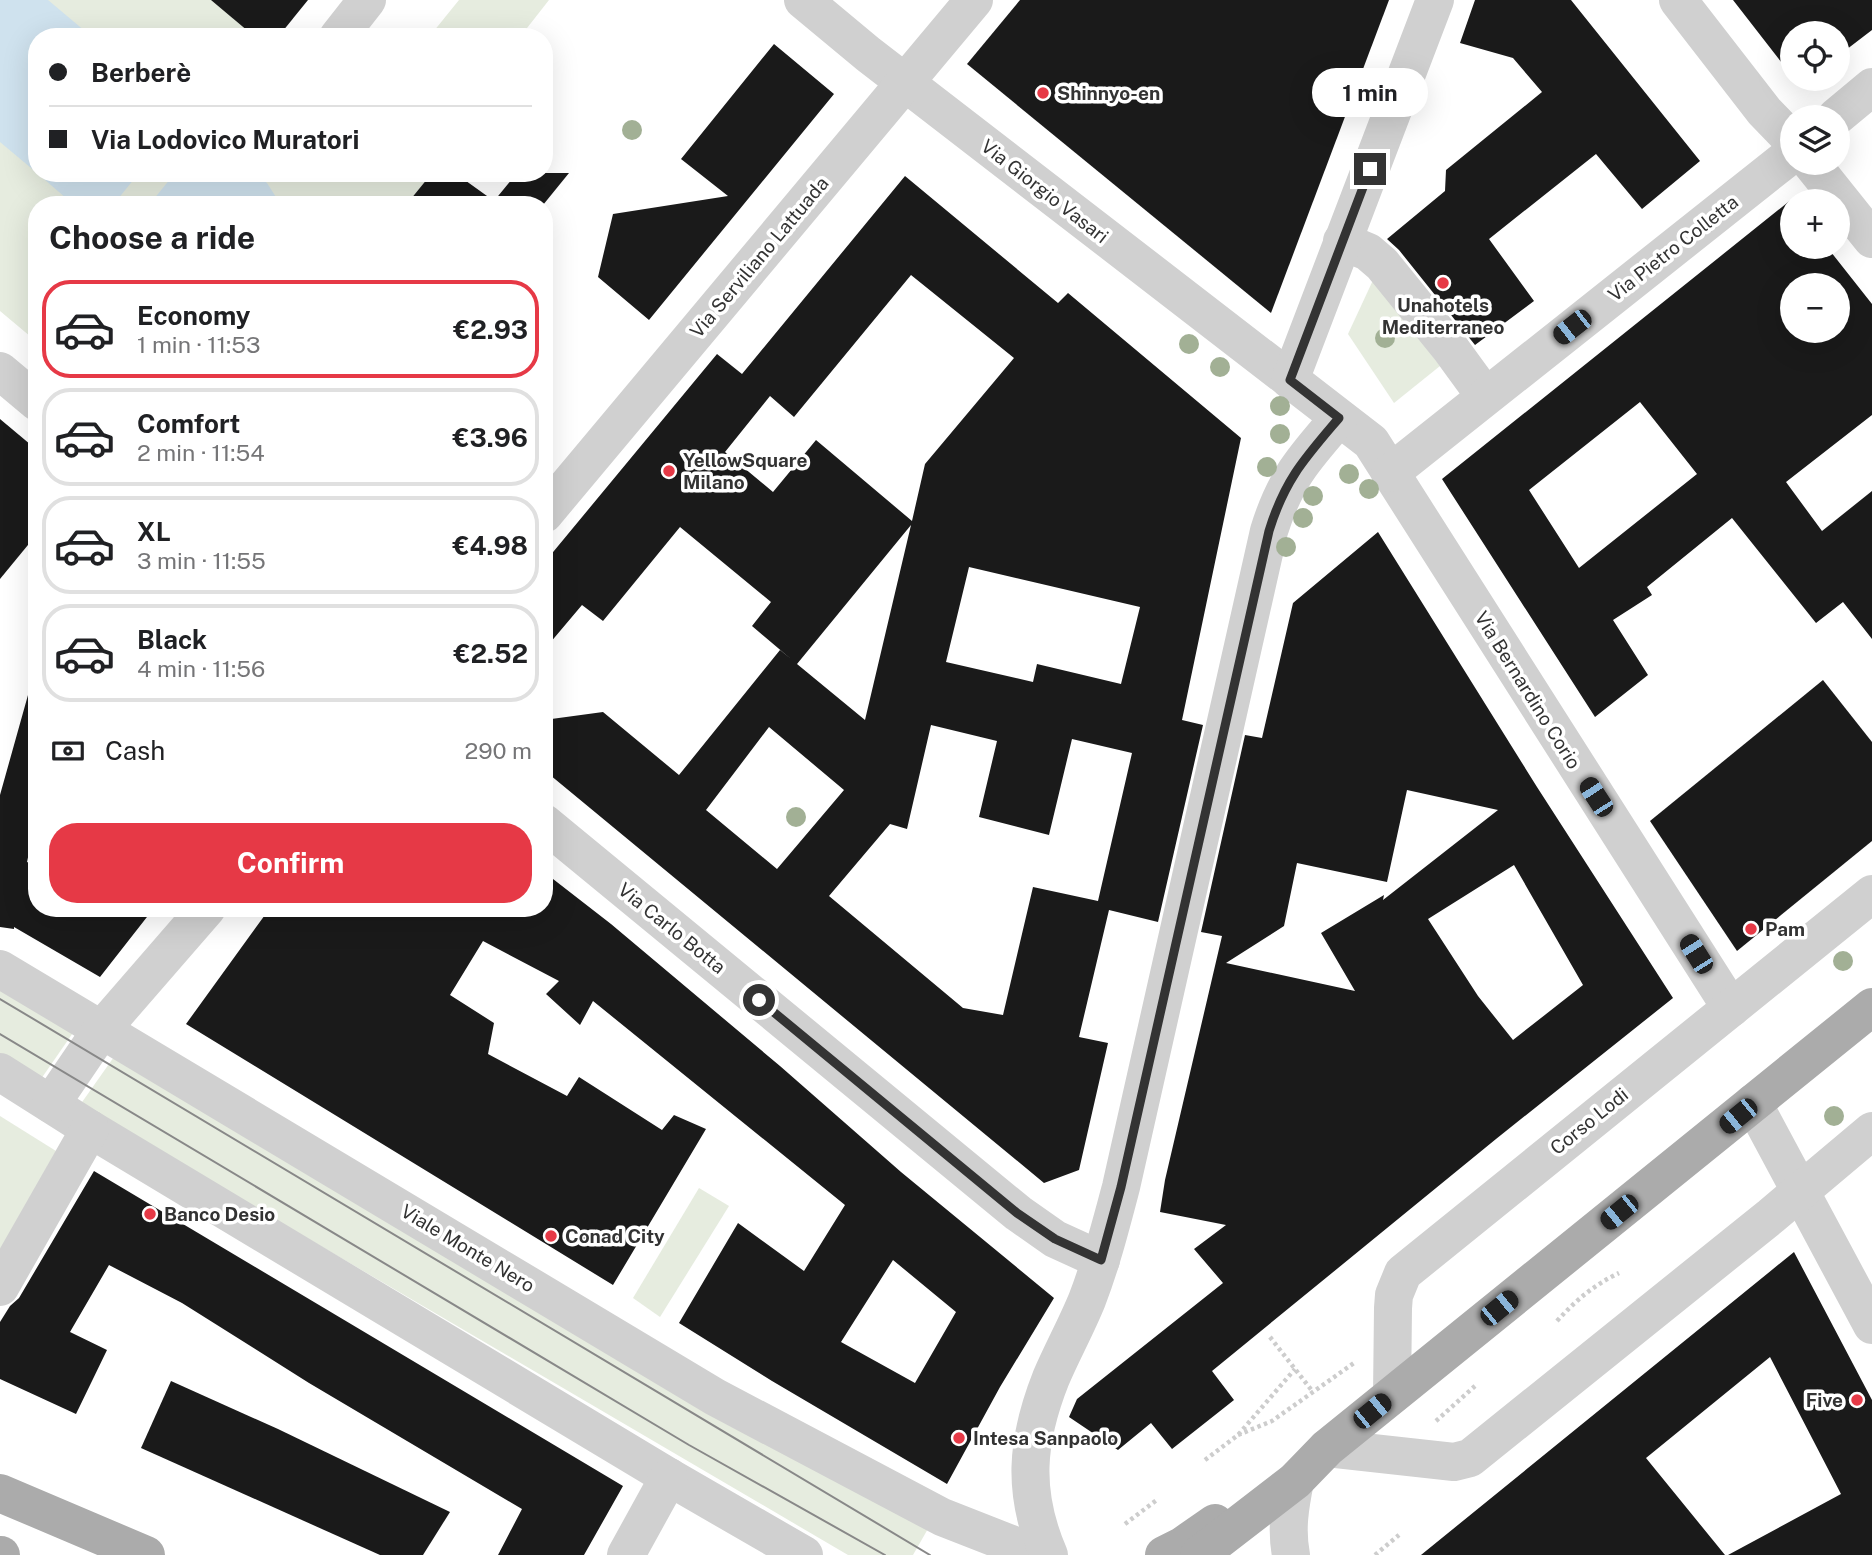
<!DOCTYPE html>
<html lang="en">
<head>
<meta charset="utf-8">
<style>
  :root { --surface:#fff; --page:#f2f2f2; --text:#202124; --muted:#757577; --line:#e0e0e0; --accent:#e63946 }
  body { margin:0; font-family:"Public Sans",sans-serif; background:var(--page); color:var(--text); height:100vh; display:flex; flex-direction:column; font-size:26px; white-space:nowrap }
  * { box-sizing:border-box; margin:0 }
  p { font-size:23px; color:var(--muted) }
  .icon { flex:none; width:38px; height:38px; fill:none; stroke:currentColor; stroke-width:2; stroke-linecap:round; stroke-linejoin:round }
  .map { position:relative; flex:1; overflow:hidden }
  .panel { position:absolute; left:28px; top:196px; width:525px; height:721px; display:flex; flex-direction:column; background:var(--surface); border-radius:28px; box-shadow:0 7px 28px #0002 }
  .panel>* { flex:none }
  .hud { position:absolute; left:28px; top:28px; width:525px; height:154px; border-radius:28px; box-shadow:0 7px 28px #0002; display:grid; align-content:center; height:154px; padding:0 21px; background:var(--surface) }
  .tools { position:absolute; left:1780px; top:21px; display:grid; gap:14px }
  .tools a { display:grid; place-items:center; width:70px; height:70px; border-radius:50%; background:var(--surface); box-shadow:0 7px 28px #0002; font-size:35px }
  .end { position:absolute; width:32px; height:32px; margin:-16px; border:9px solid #333; background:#fff; box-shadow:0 0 0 4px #fff }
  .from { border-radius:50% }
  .bubble { position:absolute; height:49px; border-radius:24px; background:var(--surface); box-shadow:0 7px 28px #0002; font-size:23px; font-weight:700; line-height:49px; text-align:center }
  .car { position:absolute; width:21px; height:42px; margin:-21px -10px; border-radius:9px; box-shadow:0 0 5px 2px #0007; background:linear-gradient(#222 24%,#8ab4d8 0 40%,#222 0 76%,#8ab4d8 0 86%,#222 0) }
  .hud b { display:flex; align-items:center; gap:24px; height:66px; font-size:26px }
  .hud b+b { border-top:2px solid var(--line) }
  .hud i { width:18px; height:18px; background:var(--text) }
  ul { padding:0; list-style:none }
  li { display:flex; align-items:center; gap:21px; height:98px; margin:0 14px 10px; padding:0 7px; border:4px solid var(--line); border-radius:28px }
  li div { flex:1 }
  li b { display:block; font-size:26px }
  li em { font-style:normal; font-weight:700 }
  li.selected { border-color:var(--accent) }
  li>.icon { width:63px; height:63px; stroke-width:1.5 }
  h2 { padding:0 21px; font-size:32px; line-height:84px }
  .pay { display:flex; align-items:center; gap:18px; height:77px; padding:0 21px; font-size:26px }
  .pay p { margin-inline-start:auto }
  .primary-button { display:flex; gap:14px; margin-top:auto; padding:14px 21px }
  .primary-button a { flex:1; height:80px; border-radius:28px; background:var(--accent); color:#fff; font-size:28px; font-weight:700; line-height:80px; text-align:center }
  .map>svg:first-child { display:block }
  .green { fill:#e6ecdf }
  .water { fill:#cfe2ee }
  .building { fill:#1a1a1a; fill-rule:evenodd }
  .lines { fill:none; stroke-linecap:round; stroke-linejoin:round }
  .path { stroke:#cdcdcd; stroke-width:4.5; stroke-dasharray:3.5 3.5; stroke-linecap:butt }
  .minor { stroke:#d0d0d0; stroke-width:38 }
  .major { stroke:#ababab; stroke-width:38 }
  .tram { stroke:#888; stroke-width:2 }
  .tree { fill:#a2b095 }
  .route { stroke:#333; stroke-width:9 }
  .poi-dot { fill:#e63946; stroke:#fff; stroke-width:2.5 }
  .labels { text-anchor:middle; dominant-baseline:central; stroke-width:7; stroke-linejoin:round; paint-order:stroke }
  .poi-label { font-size:19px; font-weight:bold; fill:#333; stroke:#fff; text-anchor:start }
  .street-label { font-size:19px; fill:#333; stroke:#fff }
</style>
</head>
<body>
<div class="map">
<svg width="1872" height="1555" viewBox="0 0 1872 1555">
  <rect width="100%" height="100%" fill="#fff"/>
  <!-- green -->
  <g class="green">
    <path d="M0,0h244l44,37h-251v136h395l-26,32h-369v137l-37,-31z"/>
    <path d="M459,0h90l-29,37h-91z"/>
    <path d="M1374,278l66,88 -46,37 -46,-69z"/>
    <path d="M0,982l77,45 -36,52 -41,-24z"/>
    <path d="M116,1054l813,473 -16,28h-65l-768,-450z"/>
    <path d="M0,1116l56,35 -56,99z"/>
    <path d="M699,1188l30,18 -69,111 -27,-19z"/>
  </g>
  <!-- water -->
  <g class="water">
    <path d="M0,0h48l44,37h-55v136l-37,-31z"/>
    <path d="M37,173h102l-26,32h-39z"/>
    <path d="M175,173h80l12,10 14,22h-132z"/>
  </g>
  <!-- building -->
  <g class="building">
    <path d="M211,0h97l-30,37h-23z"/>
    <path d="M1020,0h369l-118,313 -304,-249z"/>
    <path d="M1475,0h96l129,161 -58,48 -46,-55 -107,85 45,62 -59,44 -76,-95 -12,-11 58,-48 1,-21 96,-78 -29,-34 -53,-15z"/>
    <path d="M1733,0h139v30l-34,26v-23h-46v43z"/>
    <path d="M774,44l60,50 -185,226 -51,-43 15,-63 115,-18 -47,-37z"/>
    <path d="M432,173h23l39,28 23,-28h52l-26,32h-137z"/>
    <path d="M905,176l153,127 10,-10 173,145 -59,282 21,5 -45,197 -49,-12 -30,127 29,6 -29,127 -35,13 -500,-413v-50l59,-8 76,63 101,-125 11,9 -39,-33 19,-24 -91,-75 -77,94 -21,-16 -38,45v-87l173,-209 25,20zM911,275l103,83 -89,106 -13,57 -96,-81 -43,52 -48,-40 45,-56 24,21zM911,525l-46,195 -68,-56zM969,567l171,40 -19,77 -84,-20 -4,18 -87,-20zM931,725l66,16 -18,76 70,18 23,-96 60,14 -34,148 -65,-14 -30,128 -40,-7 -134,-112 61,-72 17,5zM769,727l75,63 -67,79 -71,-59z"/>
    <path d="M1792,199v48h35l45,57v111l-86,67 36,49 50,-40v148l-29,-37 -27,21 -84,-105 -85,69 5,8 -39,25 35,55 -53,42 -153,-238zM1792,285h46v46h-46zM1640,402l57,72 -118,94 -50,-78z"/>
    <path d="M0,419l37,31v84l-37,45z"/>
    <path d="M1378,532l159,255 136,211 -177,141 -284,232 22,29 -62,49 -21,-26 -33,27 -49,-33 8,-18 146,-116 -29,-34 32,-24 -66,-13 5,-32 57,-244 -21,-4 44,-197 17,3 31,-135zM1407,790l91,20 -115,90 1,-5 -63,38 34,58 -129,-28 58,-37 13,-63 90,19zM1514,865l69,120 -70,55 -35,-44 -50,-77z"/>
    <path d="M1823,680l49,62v99l-135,110 -87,-130z"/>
    <path d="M28,695l9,2v119l-10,46 10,4v42h117l-54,69 -86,-50v2l-14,-2v-132z"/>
    <path d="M544,872l67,52 169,142 121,106 153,126 -54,89 -53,97 -175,-103 -93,-58 59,-100 66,48 41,-66 -252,-204 -13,24 -34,-31 13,-13 -76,-40 -33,54 44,28 -6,31 79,42 12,-19 83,53 12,-15 32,14 -93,156 -427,-261 84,-116h274zM893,1260l63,52 -41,71 -74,-41z"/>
    <path d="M94,1171l529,315 -39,69h-86l24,-46 -213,-126 -127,-80 -73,-38 -39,67 37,18 -31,64 -76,-35v-57l10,-16 9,-8z"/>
    <path d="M1794,1252l78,148v155h-144l113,-61 -71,-137 -124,101 79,97h-304z"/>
    <path d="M171,1381l107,48 172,83 -27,43h-43l-239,-107z"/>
  </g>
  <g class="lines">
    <!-- path -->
    <g class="path">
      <path d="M1557,1321c19,-21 37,-36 62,-48"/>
      <path d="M1270,1337l43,55"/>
      <path d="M1436,1421l39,-35"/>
      <path d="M1238,1435l34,-14 82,-58"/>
      <path d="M1205,1460l33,-25 57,-66"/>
      <path d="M1125,1524l33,-25"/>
      <path d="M1375,1555l24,-20"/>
    </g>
    <!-- minor -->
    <g class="minor">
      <path d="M803,0l65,54 503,388 360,566"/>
      <path d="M1678,0l86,111 28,29"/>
      <path d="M338,37l29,-37"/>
      <path d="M1836,117l36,-30"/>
      <path d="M1811,163l61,76"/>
      <path d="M1342,241l26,11 14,12 68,84 35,48"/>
      <path d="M0,371l37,31"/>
      <path d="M1290,380l145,-380"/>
      <path d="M1390,473l402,-319"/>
      <path d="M544,514l430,-514"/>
      <path d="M544,823l474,390 37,26 46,21"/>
      <path d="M0,969l715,428 227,120 97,38"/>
      <path d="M0,1072l90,57 579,348 135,78"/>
      <path d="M1753,1103l119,222"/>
      <path d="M51,1104l51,-75 105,-121"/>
      <path d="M0,1287l90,-158"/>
      <path d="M1392,1395l1,-87 1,-13 9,-22 469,-379"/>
      <path d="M1327,1448l127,14 16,-4 301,-242 101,-85"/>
      <path d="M626,1555l43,-78"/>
      <path d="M1049,1555c-27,-62 -23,-114 2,-177 11,-26 25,-51 36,-78 14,-36 24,-75 34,-113l148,-656c16,-52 35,-73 70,-113"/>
      <path d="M1291,1555c-5,-26 -1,-49 4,-74"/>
    </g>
    <!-- major -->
    <g class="major">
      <path d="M0,1493l146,62"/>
      <path d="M0,1555h1"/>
      <path d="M1164,1555l18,-9 33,-23"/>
      <path d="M1199,1555l96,-74 32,-33 545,-441"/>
    </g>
    <!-- tram -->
    <g class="tram">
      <path d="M0,999l930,556"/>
      <path d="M0,1034l689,411 196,110"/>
    </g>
  </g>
  <!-- trees -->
  <g class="tree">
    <circle cx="632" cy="130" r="10"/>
    <circle cx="1385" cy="338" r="10"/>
    <circle cx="1189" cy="344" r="10"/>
    <circle cx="1220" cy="367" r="10"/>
    <circle cx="1280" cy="406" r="10"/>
    <circle cx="1280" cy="434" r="10"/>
    <circle cx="1267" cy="467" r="10"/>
    <circle cx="1349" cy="474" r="10"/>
    <circle cx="1369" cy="489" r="10"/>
    <circle cx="1313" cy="496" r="10"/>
    <circle cx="1303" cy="518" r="10"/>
    <circle cx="1286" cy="547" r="10"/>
    <circle cx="796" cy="817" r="10"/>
    <circle cx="1843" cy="961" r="10"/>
    <circle cx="1834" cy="1116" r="10"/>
  </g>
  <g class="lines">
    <!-- route -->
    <path class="route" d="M759,1000l258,213 38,26 46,21 20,-73 148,-656c16,-52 36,-73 70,-113l-49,-38 80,-211"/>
  </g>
  <!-- markers -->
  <g class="poi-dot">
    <circle cx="1043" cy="93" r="7"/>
    <circle cx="1443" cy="283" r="7"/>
    <circle cx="669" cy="471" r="7"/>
    <circle cx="1751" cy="929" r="7"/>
    <circle cx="150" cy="1214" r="7"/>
    <circle cx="551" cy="1236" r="7"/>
    <circle cx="1857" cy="1400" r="7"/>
    <circle cx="959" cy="1438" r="7"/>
  </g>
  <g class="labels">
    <!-- poi labels -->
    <g class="poi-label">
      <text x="1057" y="93">Shinnyo-en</text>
      <text x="1443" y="305" text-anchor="middle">Unahotels<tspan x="1443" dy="22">Mediterraneo</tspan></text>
      <text x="683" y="460">YellowSquare<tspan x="683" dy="22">Milano</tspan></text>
      <text x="1765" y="929">Pam</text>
      <text x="164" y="1214">Banco Desio</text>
      <text x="565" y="1236">Conad City</text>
      <text x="1843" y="1400" text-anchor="end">Five</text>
      <text x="973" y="1438">Intesa Sanpaolo</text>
    </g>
    <!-- street labels -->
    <g class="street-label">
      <text transform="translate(1045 191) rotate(38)">Via Giorgio Vasari</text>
      <text transform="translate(1673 248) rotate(-38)">Via Pietro Colletta</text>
      <text transform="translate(759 257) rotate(-50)">Via Serviliano Lattuada</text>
      <text transform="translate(1528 690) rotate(58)">Via Bernardino Corio</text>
      <text transform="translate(672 928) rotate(39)">Via Carlo Botta</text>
      <text transform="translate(1589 1121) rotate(-39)">Corso Lodi</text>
      <text transform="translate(468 1248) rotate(31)">Viale Monte Nero</text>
    </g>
  </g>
</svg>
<div class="tools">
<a><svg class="icon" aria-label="locate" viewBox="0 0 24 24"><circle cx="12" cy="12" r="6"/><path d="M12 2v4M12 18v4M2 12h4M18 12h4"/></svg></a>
<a><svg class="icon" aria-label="layers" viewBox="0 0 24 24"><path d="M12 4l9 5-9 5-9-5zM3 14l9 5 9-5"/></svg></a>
<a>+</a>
<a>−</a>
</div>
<i class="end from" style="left:759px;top:1000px"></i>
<i class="end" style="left:1370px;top:169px"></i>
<div class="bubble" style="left:1312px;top:68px;width:116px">1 min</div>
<i class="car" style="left:1572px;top:327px;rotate:232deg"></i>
<i class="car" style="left:1596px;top:797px;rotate:327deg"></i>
<i class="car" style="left:1696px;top:954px;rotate:328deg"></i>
<i class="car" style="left:1738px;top:1116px;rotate:231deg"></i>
<i class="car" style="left:1619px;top:1212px;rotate:231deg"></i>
<i class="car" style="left:1499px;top:1308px;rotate:51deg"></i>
<i class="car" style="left:1372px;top:1411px;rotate:51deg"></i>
<div class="hud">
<b><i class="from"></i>Berberè</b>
<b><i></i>Via Lodovico Muratori</b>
</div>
<section class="panel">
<h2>Choose a ride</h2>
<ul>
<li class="selected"><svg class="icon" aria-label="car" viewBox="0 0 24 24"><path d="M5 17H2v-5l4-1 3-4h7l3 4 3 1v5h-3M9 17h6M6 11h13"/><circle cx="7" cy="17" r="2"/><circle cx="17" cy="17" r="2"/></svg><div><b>Economy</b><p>1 min · 11:53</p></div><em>€2.93</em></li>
<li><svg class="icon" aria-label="car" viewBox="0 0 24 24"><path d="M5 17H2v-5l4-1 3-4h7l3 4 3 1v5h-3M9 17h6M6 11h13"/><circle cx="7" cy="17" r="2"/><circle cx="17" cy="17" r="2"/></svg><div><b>Comfort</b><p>2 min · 11:54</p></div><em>€3.96</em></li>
<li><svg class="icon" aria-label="car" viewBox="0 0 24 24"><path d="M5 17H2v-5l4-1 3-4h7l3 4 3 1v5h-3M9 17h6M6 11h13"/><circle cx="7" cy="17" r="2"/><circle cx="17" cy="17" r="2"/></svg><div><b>XL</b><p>3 min · 11:55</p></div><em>€4.98</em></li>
<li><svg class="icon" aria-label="car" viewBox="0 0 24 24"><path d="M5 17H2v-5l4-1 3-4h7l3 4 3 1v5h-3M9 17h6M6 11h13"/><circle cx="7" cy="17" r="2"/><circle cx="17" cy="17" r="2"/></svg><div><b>Black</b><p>4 min · 11:56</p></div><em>€2.52</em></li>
</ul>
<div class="pay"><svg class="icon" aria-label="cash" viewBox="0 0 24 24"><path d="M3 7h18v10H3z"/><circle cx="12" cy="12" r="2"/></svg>Cash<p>290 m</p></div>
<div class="primary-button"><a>Confirm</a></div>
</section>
</div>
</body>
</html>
